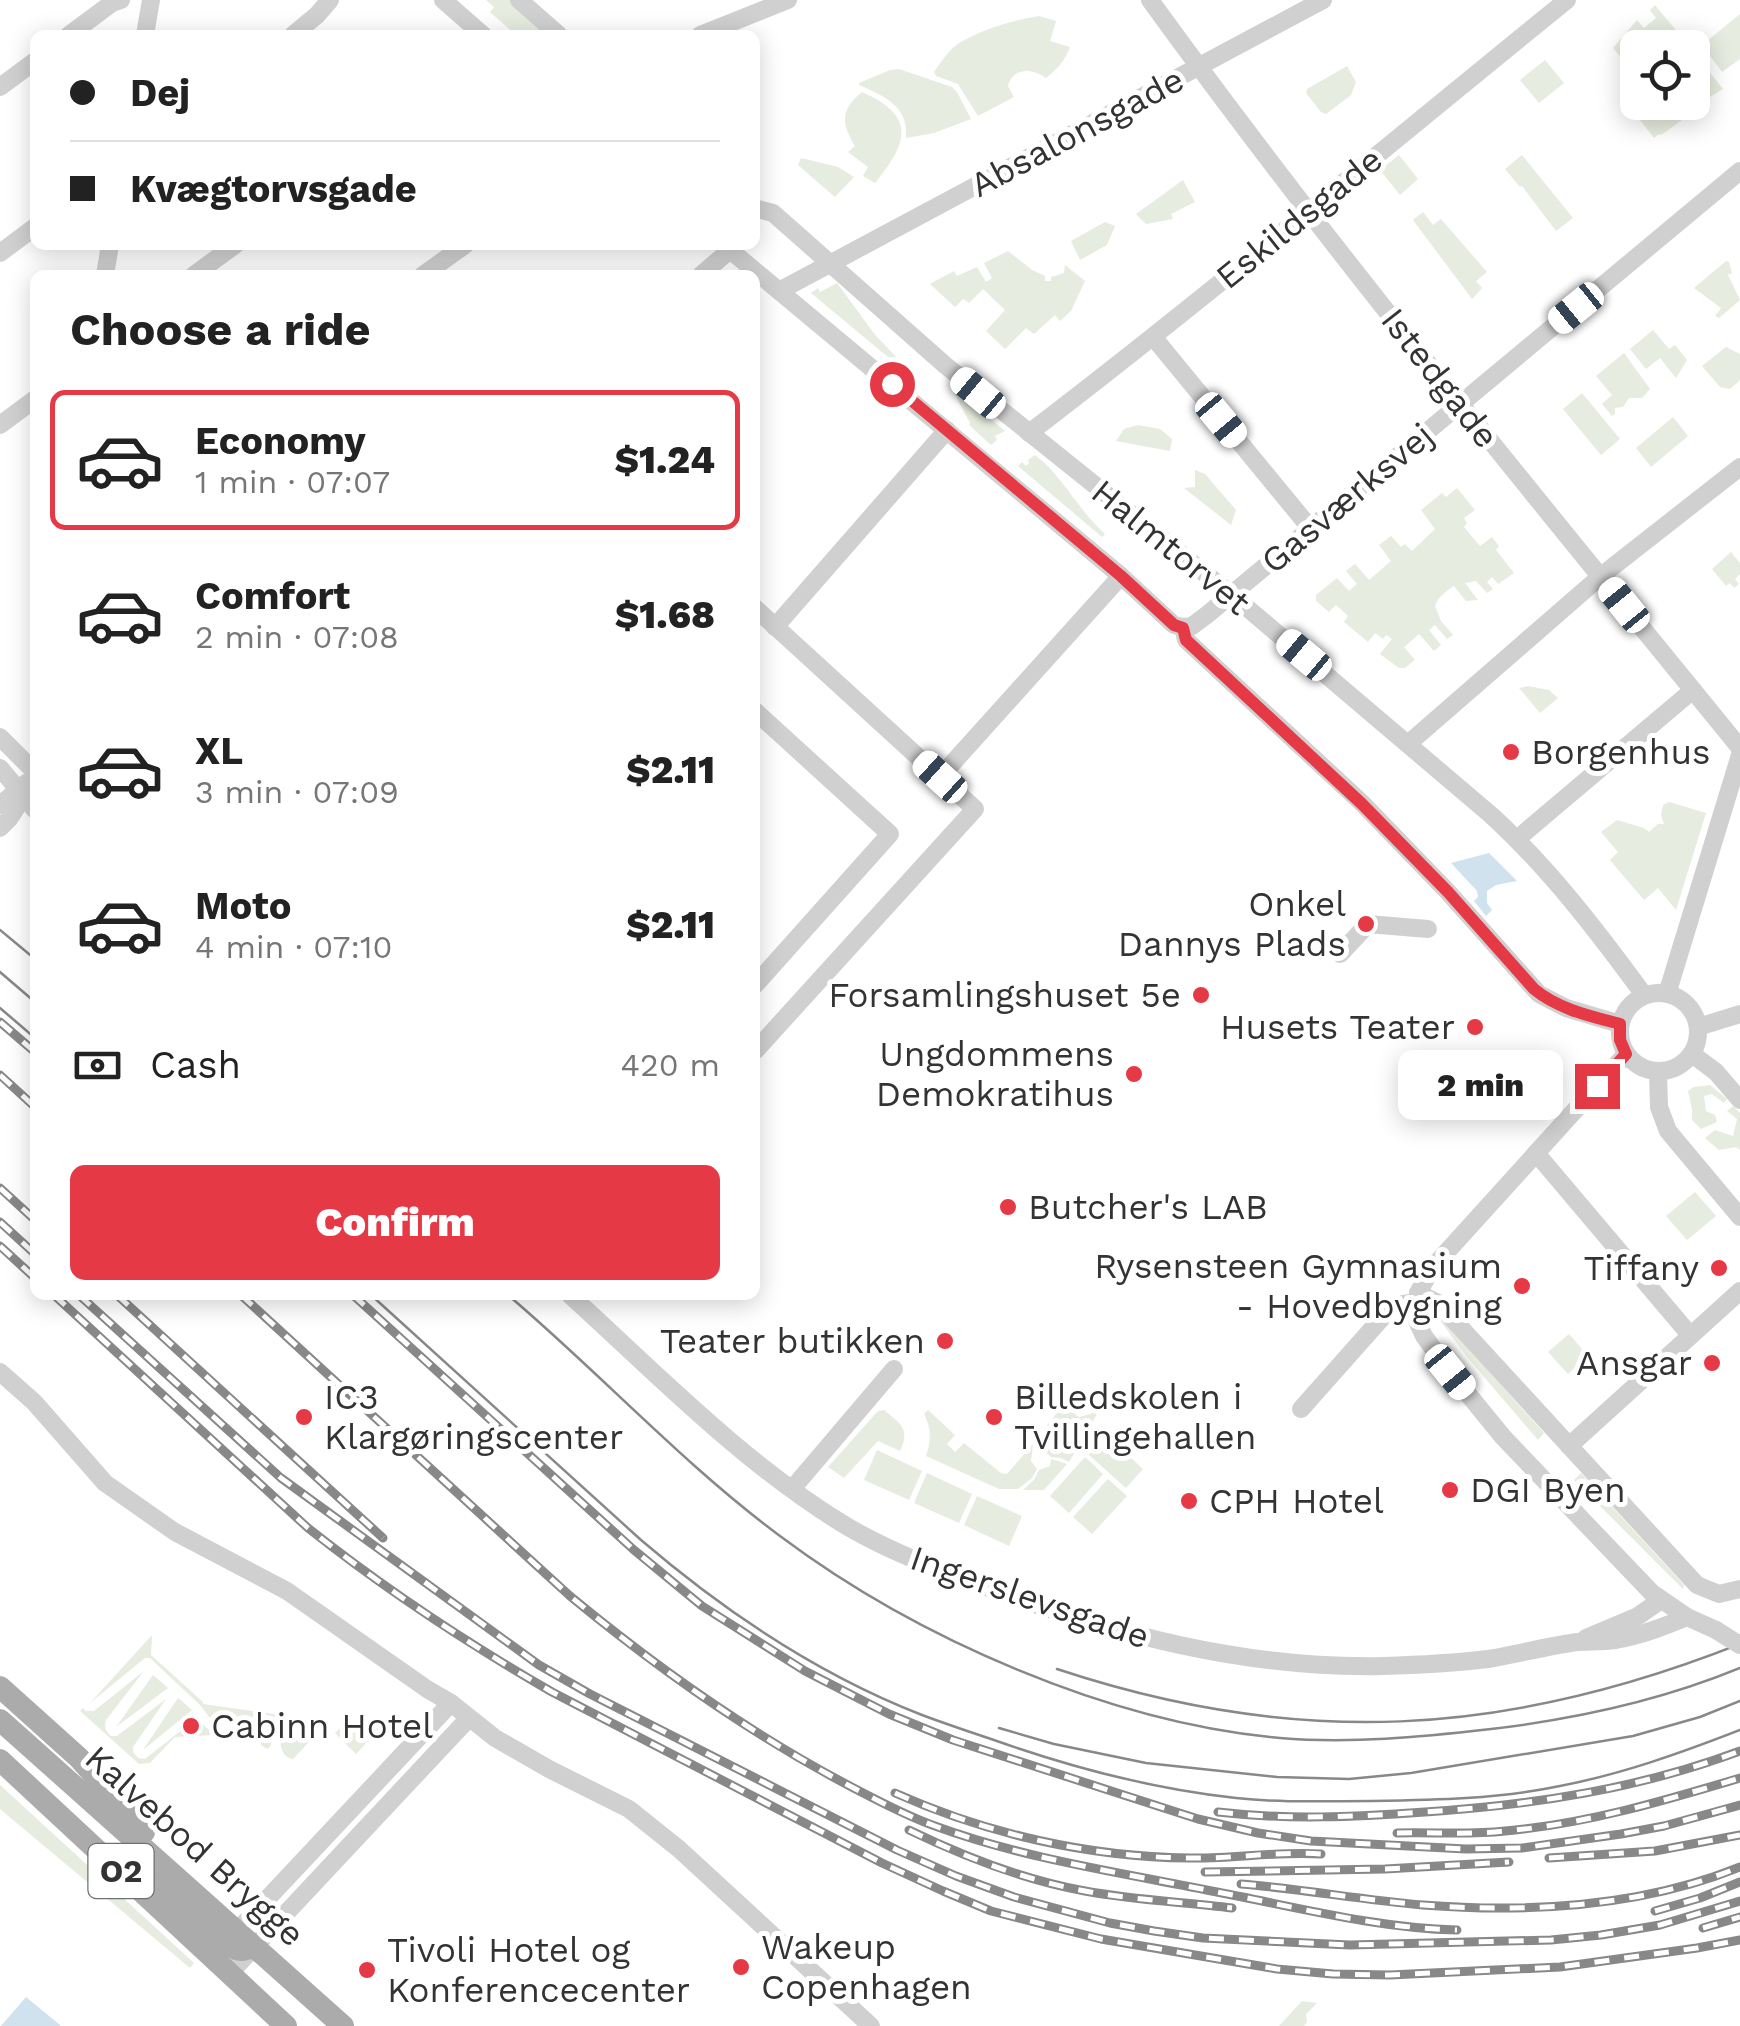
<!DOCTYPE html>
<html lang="en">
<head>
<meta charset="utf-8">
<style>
  :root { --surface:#fff; --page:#f6f6f6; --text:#222; --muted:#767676; --line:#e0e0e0; --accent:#e63946 }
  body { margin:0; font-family:"Work Sans",sans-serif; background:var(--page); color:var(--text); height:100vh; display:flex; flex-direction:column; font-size:38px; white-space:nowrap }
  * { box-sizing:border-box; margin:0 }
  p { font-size:32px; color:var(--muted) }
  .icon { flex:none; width:55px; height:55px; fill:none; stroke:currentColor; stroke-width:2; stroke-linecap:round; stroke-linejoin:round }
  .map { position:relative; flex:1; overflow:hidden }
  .panel { position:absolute; left:30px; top:270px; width:730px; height:1030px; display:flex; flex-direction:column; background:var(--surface); border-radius:15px; box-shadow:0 5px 25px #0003 }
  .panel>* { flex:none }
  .banner { position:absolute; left:30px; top:30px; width:730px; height:220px; border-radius:15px; box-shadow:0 5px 25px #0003; display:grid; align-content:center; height:220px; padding:0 40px; background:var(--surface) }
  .controls { position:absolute; left:1620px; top:30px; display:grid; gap:20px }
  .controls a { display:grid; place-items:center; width:90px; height:90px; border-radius:15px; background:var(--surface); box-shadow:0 5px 25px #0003; font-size:50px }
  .end { position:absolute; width:45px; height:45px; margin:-22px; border:12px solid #e63946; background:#fff; box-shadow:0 0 0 5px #fff }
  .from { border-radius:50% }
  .bubble { position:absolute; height:70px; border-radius:15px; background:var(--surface); box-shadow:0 5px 25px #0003; font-size:32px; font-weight:800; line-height:70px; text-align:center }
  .car { position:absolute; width:30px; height:60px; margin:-30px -15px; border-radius:12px; box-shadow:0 0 8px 2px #0007; background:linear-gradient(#fff 24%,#345 0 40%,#fff 0 76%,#345 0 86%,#fff 0) }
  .banner b { display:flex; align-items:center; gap:35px; height:95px; font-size:38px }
  .banner b+b { border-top:2px solid var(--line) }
  .banner i { width:25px; height:25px; background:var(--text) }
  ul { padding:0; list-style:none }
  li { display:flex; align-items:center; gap:30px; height:140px; margin:0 20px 15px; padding:0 20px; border:5px solid transparent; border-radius:15px }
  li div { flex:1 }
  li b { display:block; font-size:38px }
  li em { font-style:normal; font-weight:800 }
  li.on { border-color:var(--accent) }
  li>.icon { width:90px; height:90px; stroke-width:1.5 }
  h2 { padding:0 40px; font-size:45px; line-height:120px }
  .pay { display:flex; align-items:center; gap:25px; height:110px; padding:0 40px; font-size:38px }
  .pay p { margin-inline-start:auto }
  .action { display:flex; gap:20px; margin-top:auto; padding:20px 40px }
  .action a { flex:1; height:115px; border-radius:15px; background:var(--accent); color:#fff; font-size:40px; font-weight:800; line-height:115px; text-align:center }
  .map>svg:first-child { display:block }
  .green { fill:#e6ecdf }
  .water { fill:#cfe2ee }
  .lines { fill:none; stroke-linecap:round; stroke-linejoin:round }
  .minor { stroke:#d0d0d0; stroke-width:18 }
  .major { stroke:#ababab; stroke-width:22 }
  .tram { stroke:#888; stroke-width:2.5 }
  .rail-casing { stroke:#888; stroke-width:9 }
  .rail { stroke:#fff; stroke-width:5; stroke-dasharray:15; stroke-linecap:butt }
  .minor-bridge { stroke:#d0d0d0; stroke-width:18 }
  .route { stroke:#e63946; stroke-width:12 }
  .poi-dot { fill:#e63946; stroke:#fff; stroke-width:4 }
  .labels { text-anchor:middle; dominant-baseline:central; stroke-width:10; stroke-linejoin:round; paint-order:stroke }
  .shield { fill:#fff; stroke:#707070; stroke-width:2.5 }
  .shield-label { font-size:32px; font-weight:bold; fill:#333 }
  .street-label { font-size:35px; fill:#333; stroke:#fff }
  .poi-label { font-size:35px; fill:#333; stroke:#fff; text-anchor:start }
</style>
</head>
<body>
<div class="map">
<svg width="1740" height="2026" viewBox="0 0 1740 2026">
  <rect width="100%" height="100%" fill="#fff"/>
  <!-- green -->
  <g class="green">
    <path d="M486,0h24l42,35h-14l-5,-4 -5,4h-12l-26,-23 4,-5z"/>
    <path d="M1655,5l35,42 -52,1 -1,12 -8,7 -16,-19 24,-28 7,8 12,-10 -6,-8z"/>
    <path d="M1740,14v45l-18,13 -20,-27z"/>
    <path d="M1039,16l17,5 -6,20 20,6c-5,14 -13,22 -24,31 -13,-10 -34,-11 -38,8l6,11 -36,19 -20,-32 -22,-8 -2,-4c7,-10 16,-24 27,-30 22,-13 53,-22 78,-26z"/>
    <path d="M1693,51l30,38 -36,22 -7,-8 12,-1z"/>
    <path d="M1545,60l19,23 -25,20 -19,-23z"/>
    <path d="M1347,66l9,16 -5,13 -25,19 -5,-2 -15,-19 1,-4z"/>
    <path d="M899,69l53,18 5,5 14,27 -37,14 -28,5c3,-32 -22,-42 -47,-53v-2l31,-13z"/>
    <path d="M862,92c54,24 47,50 13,91l-12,-7 5,-9 -20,-15 7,-6c-13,-22 -16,-35 7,-54z"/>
    <path d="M1661,103h7l14,17 -21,15 -2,-1 -5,4 -14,-18z"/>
    <path d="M1399,155l19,24 -18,16 -20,-25z"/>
    <path d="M1522,155l51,63 -17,13 -34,-45 -2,1 -15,-18z"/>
    <path d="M801,158l37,9 16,10 -19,20 -37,-32z"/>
    <path d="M1183,180l12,22 -24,12 2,5 -27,5 -10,-10z"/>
    <path d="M1423,212l10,13 8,-6 46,53 -11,9 6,7 -10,11 -59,-79z"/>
    <path d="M1105,222l10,4 -8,19 -27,15 -9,-19z"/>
    <path d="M1008,251l24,19 13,6v5h6v-4l13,-4 1,-8 20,16 -14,30 -11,10 -5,-6 -21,19 -8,-6 -21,21 -19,-18 19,-21 -22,-21 -14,14 -6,-4 -8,8 -25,-23 24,-13 3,5 20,-9 9,15 6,-4 -8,-15z"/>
    <path d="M1726,261l3,1 3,11 -4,2 12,25 -21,18 -4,-2 6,-8 -27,-20z"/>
    <path d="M837,283l39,53 28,29 -4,2 -89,-74 7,-5 2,4z"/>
    <path d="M1653,330l16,19 6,-4 12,15 -11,18 -16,-20 -14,11 -16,-20z"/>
    <path d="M1726,347l14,7v26l-10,9 -10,-2 -18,-21z"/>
    <path d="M1624,353l26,36 -8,9h-13l-6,9 -8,1v6l-3,2 -10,-12 10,-9 -16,-19z"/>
    <path d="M954,389l51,42 -10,5 2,4 -6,5 -22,-20 1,-2 -17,-32z"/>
    <path d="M1582,393l38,46 -19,16 -38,-46z"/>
    <path d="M1673,417l15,19 -37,31 -15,-19z"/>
    <path d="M1138,425l22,4 12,10 -2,12 -54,-10 8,-12z"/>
    <path d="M1035,455c28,21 42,54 70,79l-3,3 -84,-71 4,-4 4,4 3,-3 -1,-3z"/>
    <path d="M1195,470l10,4 31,36 -5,15 -47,-37 11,-1z"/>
    <path d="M1457,488l18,22 -11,8 3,5 -3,4 16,19 12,-9 7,9 -3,4 18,23 -16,11 -6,-7 -5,5 6,7 -6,4 -11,-12 -11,2 13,17 -12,1 -12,-15c-8,5 -16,11 -19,20l6,15 12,14 -6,4 -12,-14 -6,5 12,15 -7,6 -15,-17 -15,13 11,13 -10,8h-6l-19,-14 12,-15 -6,-4 -3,4 -8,-6 -7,9 -24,-20 4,-6 -12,-11 -7,7 -13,-11v-6l21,-17 12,13 8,-7 -11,-13 9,-7 14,16 22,-19 -12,-16 12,-9 10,11 4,-3 7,7 23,-22 -14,-19 21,-17 4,4z"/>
    <path d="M1731,552l9,11v11l-5,5 4,5 -5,4 -4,-5 -4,3 -14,-17z"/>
    <path d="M1528,686l21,4 9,8 -18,15 -21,-25z"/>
    <path d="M1669,802l37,11 -30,97 -18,-22 -14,12 -34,-40 8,-8 -17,-20 16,-12 27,8 5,4 9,-8h6l-3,-9 2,-10z"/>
    <path d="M1710,1085l17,14 -3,4 -12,-9 -8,2 2,15 9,4 2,7 -16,7 -9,-9v-11l-4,-18 6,-4z"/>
    <path d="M1733,1106l7,7v37l-4,-3 -17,3 -14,-12 10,-8 18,6 4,-17 -10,-8z"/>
    <path d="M1695,1192l21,24 -29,24 -21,-24z"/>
    <path d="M1441,1318l103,115 -6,7 -71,-83 -28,-38z"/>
    <path d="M1569,1334l19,22 -20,18 -20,-22z"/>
    <path d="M1070,1396h7l-6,11 4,7 4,3 12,-3 3,-8 -2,-7 10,6 -33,57 -8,-4 -10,-1 -8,-7 -7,1 -1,-10z"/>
    <path d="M884,1410c16,14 27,18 16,41l-22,-10 -34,37 -16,-11 50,-56z"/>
    <path d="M928,1410l27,25 -8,9 8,8 9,-9 37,30 6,1 26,-30 -2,17 6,8 -5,9 -14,11h-19l-73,-33c5,-15 6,-27 -2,-42z"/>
    <path d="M1106,1435l37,34 -17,19 -38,-34z"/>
    <path d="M877,1450l45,21 -13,29 -45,-20z"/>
    <path d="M1085,1457l18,17 -34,39 -19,-17z"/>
    <path d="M1051,1459l16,5 -23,26h-21l11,-10 5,-10 11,-4z"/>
    <path d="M927,1473l45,21 -13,29 -45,-20z"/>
    <path d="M1581,1473l103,112 -1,4 -109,-109z"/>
    <path d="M1108,1479l19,17 -35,38 -19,-17z"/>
    <path d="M977,1496l45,20 -13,30 -45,-21z"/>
    <path d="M152,1635l-1,20 52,47v2l100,14 -89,5 -14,-18 -50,-47h-5l-55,45z"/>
    <path d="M144,1671l-38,49c-2,7 -1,11 5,16h6l49,-37 -33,48v5l5,6 7,1 53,-42 7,10 8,4 49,-2 8,7 1,9 -3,4 -6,-3 -8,-13 -79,4 -25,26 -11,1 -59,-53 3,-3 3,3h8z"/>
    <path d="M153,1675l15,13 -52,39z"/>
    <path d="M178,1698l14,12 -49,40z"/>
    <path d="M362,1722l7,8 6,-5 4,4 -23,25 -21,-21 4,-4 9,8z"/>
    <path d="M285,1728l18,3 5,6v6l-15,16c-13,-2 -12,-15 -14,-25z"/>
    <path d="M0,1785l194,178 -4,5 -190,-159z"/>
    <path d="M1302,2001l15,2 -11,11 1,8 -3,4h-25z"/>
  </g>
  <!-- water -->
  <g class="water">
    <path d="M1489,853l28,28 -21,4 -9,6v12l5,7 -6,6 -12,-15 4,-4 -1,-6 -26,-28z"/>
    <path d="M26,1997l34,28v1h-59z"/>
  </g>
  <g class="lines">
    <!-- minor -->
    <g class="minor">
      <path d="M443,0l40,35"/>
      <path d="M519,0l40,35"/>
      <path d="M1150,0c186,257 390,502 590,748"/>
      <path d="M69,35l43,-32 9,-3"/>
      <path d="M145,35l6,-35"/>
      <path d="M293,35l24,-20 13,-15"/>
      <path d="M700,35l88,-35"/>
      <path d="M0,87l35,-26"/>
      <path d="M758,209l15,4 172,152 287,230 259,220c58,53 107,117 153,180"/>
      <path d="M724,245l397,331 53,49 9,2 3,13 176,163 86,89 91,102 27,14 54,16"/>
      <path d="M0,253l35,-26"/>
      <path d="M105,275l5,-30"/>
      <path d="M194,275l41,-30"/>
      <path d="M423,275l42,-30"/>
      <path d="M701,275l29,-25 2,-5"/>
      <path d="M779,291l544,-291"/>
      <path d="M1154,338l157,191"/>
      <path d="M0,425l35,-26"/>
      <path d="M1029,433c183,-140 359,-288 538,-433"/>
      <path d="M755,608l220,201 -220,242"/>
      <path d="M775,627l172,-197"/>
      <path d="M1183,627l9,-1 16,-12 532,-443"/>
      <path d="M755,711l135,123 -135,151"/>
      <path d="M0,737l35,35"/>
      <path d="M1409,743l192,-167 139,-109"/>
      <path d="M0,768l35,42"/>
      <path d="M940,777l181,-201"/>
      <path d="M0,805l26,-22"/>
      <path d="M0,828l9,-9 26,-40"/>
      <path d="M1517,839l176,-149"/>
      <path d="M1340,954l28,-30 60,5"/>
      <circle cx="1659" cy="1032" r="39"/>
      <path d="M1667,994l73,-239"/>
      <path d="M1698,1027l42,-13"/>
      <path d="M1626,1054l-194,214 -14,25 -1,28 7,15 26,36 53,65 149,156 35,24 29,13"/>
      <path d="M1692,1054l24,18 24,28"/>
      <path d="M1658,1071l1,36 9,24 72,86"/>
      <path d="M1536,1153l154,182"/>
      <path d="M1418,1293l20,10 259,282 22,9 21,-5"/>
      <path d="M570,1295c87,79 176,171 278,232 43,25 91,43 138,60 127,47 260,82 397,79 35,-1 71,-3 105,-7 30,-5 60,-13 89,-17 13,-1 25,0 38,-2 25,-4 48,-13 72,-23"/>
      <path d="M0,1372l34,30 71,81 70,49 112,59 140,98 24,14 44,35 54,31 80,40 50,40 192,177"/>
      <path d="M1301,1409l87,-98 9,-6 20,-3"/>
      <path d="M1569,1446l171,-155"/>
      <path d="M792,1489l102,-120"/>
      <path d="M1586,1638l52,-22 23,-16"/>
      <path d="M231,1941l7,-11 213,-227"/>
      <path d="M229,1974l240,-256"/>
    </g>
    <!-- major -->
    <g class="major">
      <path d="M0,1687l79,71 65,74"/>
      <path d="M0,1720l343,306"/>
      <path d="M0,1760l286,266"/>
      <path d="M144,1878l27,18 57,49c10,7 16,6 27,1"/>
    </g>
    <!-- tram -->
    <g class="tram">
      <path d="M0,930l35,29"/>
      <path d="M0,972l35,30"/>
      <path d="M0,1008l35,30"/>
      <path d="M371,1295l270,245c84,72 178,135 281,175 24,9 48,17 72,25 79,28 159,49 242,58 45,5 90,3 136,3 63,-1 125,-2 188,-15 62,-12 121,-33 180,-56"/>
      <path d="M508,1295c92,78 175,169 272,241 136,102 330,187 500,202 70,6 141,-1 211,-9 86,-10 169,-28 249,-61"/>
      <path d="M1057,1669c241,80 448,68 683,-25"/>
      <path d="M999,1728l55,16 92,19 131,14 72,2 62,-6 222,-37 67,-19 40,-16"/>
    </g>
    <defs>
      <g id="rail">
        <path d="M0,1022l35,30"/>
        <path d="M0,1075l35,32"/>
        <path d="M0,1188l35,32"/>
        <path d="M0,1222l35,32"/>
        <path d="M0,1246l35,32"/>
        <path d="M54,1295l254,233c77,61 159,115 244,164l330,171 61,28 48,20 110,28 176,30 56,5 57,1 170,-8 137,-19 43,-8"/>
        <path d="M79,1295l202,183 258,187 51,29 307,156 59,26 58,21 96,26 44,8 49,7 147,7 201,-5 50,-5 59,-10 80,-24"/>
        <path d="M117,1295l266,243"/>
        <path d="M241,1295l329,301c86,71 178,136 276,188 29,15 58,31 89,42 90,33 188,47 282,66 79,15 159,36 240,38"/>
        <path d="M353,1295l281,255 68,56 103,65 84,43 64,26 245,79 60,14 53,8 155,8 56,-1 99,-14 43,-8 76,-21"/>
        <path d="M895,1793c92,41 194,64 294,65 44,1 88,-7 132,-4"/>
        <path d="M1218,1812c69,8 137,5 207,0 107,-7 214,-23 315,-61"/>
        <path d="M909,1830c56,27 115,50 176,61 49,9 98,11 147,17"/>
        <path d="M1397,1833c36,-1 72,2 108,-2 81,-7 158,-30 235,-53"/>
        <path d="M1549,1858l106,-7 85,-16"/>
        <path d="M1205,1872l180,-3 124,-7"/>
        <path d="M1241,1884c61,5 122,16 182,21 105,8 219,2 317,-38"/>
        <path d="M1655,1911l45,-13 40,-16"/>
        <path d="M1703,1928l37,-11"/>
      </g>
    </defs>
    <!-- rail casing -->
    <use href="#rail" class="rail-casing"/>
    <!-- rail -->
    <use href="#rail" class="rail"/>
    <!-- minor-bridge -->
    <path class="minor-bridge" d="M1716,1630l24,15"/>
  </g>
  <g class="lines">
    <!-- route -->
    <path class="route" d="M892,384l229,192 53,49 9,3 3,12 176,164 86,88 86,97c24,20 56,27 86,35v16l6,14 -29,32"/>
  </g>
  <!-- markers -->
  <g class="poi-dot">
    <circle cx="1511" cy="752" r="10"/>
    <circle cx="1366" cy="924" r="10"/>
    <circle cx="1201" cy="995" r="10"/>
    <circle cx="1475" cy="1027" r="10"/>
    <circle cx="1134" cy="1074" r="10"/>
    <circle cx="1008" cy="1207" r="10"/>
    <circle cx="1719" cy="1268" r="10"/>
    <circle cx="1522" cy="1286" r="10"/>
    <circle cx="945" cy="1341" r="10"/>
    <circle cx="1712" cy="1363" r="10"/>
    <circle cx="304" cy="1417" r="10"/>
    <circle cx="994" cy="1417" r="10"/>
    <circle cx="1450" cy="1490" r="10"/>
    <circle cx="1189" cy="1501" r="10"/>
    <circle cx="191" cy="1726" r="10"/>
    <circle cx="741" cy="1967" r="10"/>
    <circle cx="367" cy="1970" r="10"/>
  </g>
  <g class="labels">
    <!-- shield labels -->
    <rect class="shield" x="88.5" y="1844" width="65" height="54" rx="8"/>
    <g class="shield-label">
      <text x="121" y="1871">O2</text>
    </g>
    <!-- street labels -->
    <g class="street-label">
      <text transform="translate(1077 132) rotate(-28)">Absalonsgade</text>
      <text transform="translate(1299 218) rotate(-39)">Eskildsgade</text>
      <text transform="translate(1440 378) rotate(52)">Istedgade</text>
      <text transform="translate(1347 498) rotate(-40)">Gasværksvej</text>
      <text transform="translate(1171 547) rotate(39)">Halmtorvet</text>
      <text transform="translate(1030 1597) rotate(19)">Ingerslevsgade</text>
      <text transform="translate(195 1846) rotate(42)">Kalvebod Brygge</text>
    </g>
    <!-- poi labels -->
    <g class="poi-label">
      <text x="1531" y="752">Borgenhus</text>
      <text x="1346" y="904" text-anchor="end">Onkel<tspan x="1346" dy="40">Dannys Plads</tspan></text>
      <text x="1181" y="995" text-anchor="end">Forsamlingshuset 5e</text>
      <text x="1455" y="1027" text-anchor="end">Husets Teater</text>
      <text x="1114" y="1054" text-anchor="end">Ungdommens<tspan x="1114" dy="40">Demokratihus</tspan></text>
      <text x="1028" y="1207">Butcher's LAB</text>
      <text x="1502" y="1266" text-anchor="end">Rysensteen Gymnasium<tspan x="1502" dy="40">- Hovedbygning</tspan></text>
      <text x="1699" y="1268" text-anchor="end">Tiffany</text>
      <text x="925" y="1341" text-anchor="end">Teater butikken</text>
      <text x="1692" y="1363" text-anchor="end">Ansgar</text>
      <text x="324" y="1397">IC3<tspan x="324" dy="40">Klargøringscenter</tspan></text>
      <text x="1014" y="1397">Billedskolen i<tspan x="1014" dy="40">Tvillingehallen</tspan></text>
      <text x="1470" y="1490">DGI Byen</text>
      <text x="1209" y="1501">CPH Hotel</text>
      <text x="211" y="1726">Cabinn Hotel</text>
      <text x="761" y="1947">Wakeup<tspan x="761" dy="40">Copenhagen</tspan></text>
      <text x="387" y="1950">Tivoli Hotel og<tspan x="387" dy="40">Konferencecenter</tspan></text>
    </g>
  </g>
</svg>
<div class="controls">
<a><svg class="icon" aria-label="locate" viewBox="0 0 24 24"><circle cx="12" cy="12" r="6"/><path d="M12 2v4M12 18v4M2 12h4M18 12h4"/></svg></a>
</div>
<i class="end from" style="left:892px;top:384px"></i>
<i class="end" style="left:1597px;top:1086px"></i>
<div class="bubble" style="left:1398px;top:1050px;width:165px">2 min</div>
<i class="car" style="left:1576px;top:308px;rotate:231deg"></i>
<i class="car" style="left:978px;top:393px;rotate:310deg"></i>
<i class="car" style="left:1221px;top:420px;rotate:140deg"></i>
<i class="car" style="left:1624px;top:605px;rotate:321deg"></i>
<i class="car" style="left:1304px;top:655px;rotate:310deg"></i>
<i class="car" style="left:940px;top:777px;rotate:312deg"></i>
<i class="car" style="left:1450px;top:1372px;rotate:141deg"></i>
<div class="banner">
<b><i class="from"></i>Dej</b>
<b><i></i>Kvægtorvsgade</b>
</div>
<section class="panel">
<h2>Choose a ride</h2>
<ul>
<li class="on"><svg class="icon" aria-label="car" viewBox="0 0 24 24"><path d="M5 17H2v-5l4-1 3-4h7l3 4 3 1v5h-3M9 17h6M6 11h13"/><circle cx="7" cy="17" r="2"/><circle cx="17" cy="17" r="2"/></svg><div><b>Economy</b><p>1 min · 07:07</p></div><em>$1.24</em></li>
<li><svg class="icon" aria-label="car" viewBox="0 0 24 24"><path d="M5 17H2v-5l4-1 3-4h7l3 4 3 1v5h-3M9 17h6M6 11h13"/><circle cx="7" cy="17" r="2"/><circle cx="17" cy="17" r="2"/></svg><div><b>Comfort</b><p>2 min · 07:08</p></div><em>$1.68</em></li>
<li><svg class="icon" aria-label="car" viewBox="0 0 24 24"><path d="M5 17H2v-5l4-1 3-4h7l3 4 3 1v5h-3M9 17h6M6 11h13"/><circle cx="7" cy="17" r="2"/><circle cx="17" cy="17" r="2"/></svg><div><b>XL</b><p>3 min · 07:09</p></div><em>$2.11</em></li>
<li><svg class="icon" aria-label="car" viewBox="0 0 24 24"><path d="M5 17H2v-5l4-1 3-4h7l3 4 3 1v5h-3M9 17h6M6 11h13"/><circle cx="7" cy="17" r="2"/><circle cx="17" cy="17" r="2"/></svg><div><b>Moto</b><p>4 min · 07:10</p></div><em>$2.11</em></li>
</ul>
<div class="pay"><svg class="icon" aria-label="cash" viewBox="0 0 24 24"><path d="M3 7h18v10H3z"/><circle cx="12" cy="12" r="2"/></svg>Cash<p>420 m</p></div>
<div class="action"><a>Confirm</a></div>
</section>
</div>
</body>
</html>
